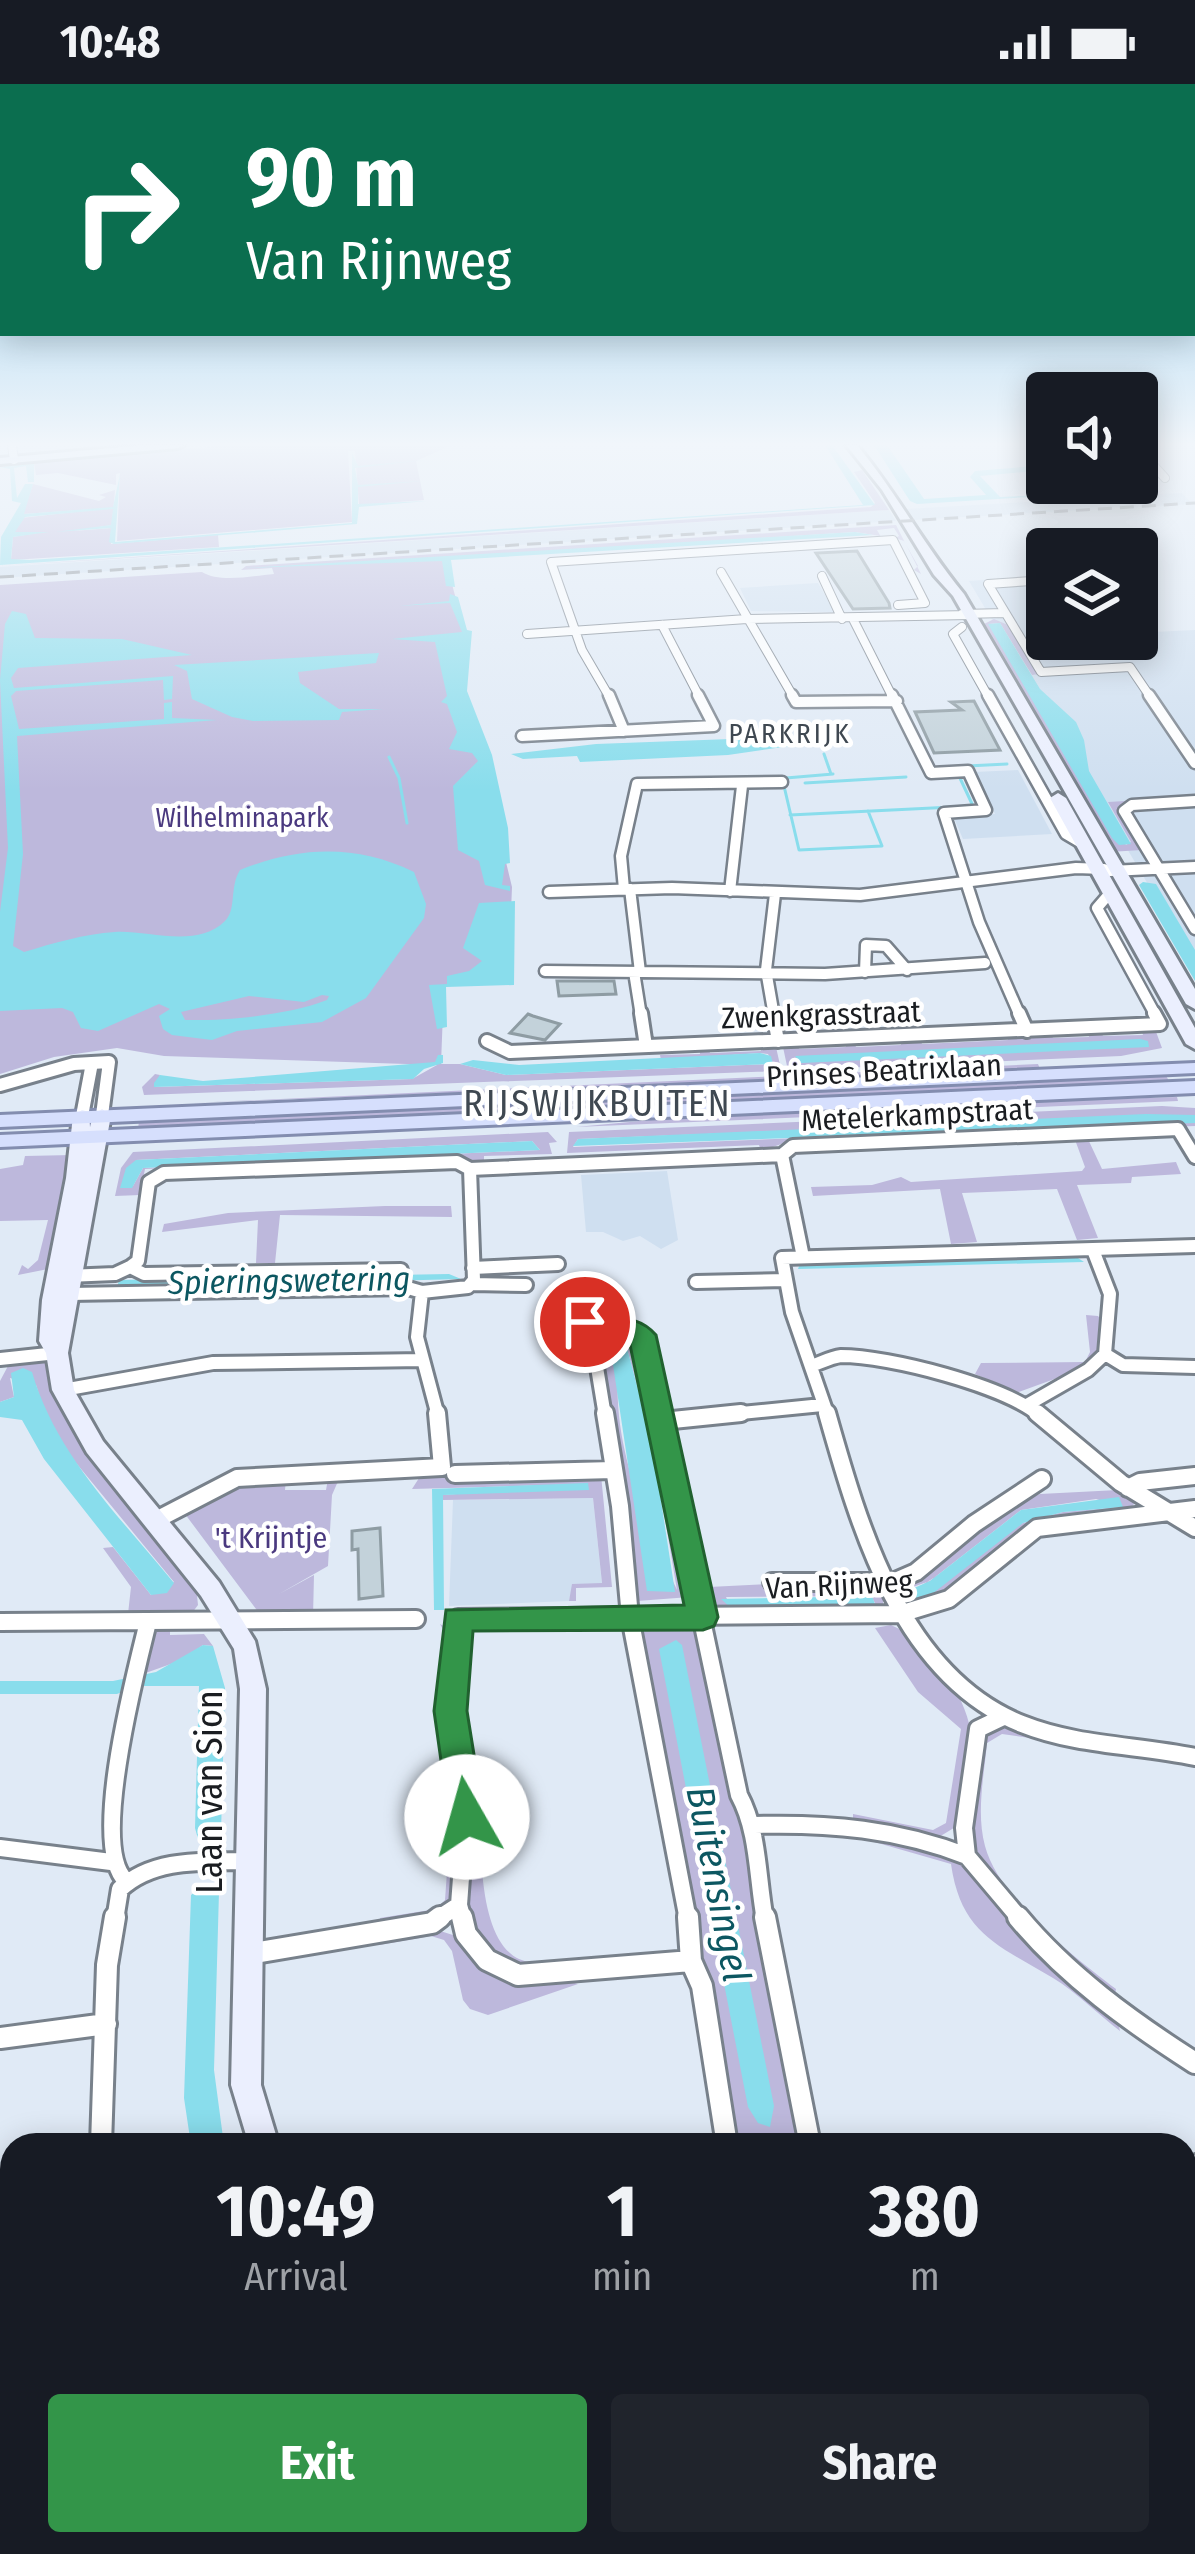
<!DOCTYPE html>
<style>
:root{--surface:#171b24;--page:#20242c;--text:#f1f3f6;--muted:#9ea1a6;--accent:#339549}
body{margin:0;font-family:"Fira Sans Condensed",sans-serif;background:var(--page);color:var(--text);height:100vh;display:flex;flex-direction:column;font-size:45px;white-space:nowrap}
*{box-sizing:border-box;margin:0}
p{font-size:39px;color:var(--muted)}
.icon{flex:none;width:66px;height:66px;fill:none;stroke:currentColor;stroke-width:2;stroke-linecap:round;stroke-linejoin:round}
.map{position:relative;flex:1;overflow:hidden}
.side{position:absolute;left:0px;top:2049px;width:1197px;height:423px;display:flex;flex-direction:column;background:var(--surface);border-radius:36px 36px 0 0;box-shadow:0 6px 30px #0003}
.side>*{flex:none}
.top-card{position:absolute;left:0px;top:0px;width:1197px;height:252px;box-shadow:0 6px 30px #0003;background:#0b6e4f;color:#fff;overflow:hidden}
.controls{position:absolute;left:1026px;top:288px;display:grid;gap:24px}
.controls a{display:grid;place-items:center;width:132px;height:132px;border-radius:12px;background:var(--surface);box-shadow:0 6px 30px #0003;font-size:60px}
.pin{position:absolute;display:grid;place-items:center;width:102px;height:102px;color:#fff;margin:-51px;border:6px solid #fff;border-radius:50%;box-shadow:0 3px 12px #0007}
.me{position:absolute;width:132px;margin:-66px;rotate:353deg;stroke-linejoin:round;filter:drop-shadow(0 0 9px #0008)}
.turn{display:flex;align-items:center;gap:42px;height:252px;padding:0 48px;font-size:54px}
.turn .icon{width:156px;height:156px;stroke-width:2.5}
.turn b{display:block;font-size:84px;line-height:102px}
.eta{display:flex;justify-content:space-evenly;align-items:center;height:204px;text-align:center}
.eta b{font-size:72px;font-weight:700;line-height:84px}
.cta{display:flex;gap:24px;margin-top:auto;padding:24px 48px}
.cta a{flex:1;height:138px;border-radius:12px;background:var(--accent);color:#fff;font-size:48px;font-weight:700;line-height:138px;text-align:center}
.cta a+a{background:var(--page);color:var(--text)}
.status{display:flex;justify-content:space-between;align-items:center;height:84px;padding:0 60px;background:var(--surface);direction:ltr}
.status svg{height:33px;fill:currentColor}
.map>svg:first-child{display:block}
.built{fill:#cfdff0}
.green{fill:#bdb8dc;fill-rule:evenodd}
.water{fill:#89ddec;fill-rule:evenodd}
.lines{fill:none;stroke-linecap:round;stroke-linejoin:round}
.stream{stroke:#89ddec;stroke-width:3}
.building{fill:#c3d2da;stroke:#8e9ca3;stroke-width:3}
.street-far4-casing{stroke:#78818b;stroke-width:10}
.street-far3-casing{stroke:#78818b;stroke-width:15}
.street-far2-casing{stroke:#78818b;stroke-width:18}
.street-far1-casing{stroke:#78818b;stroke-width:22}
.street-casing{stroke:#78818b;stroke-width:26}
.secondary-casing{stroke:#78818b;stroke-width:6}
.primary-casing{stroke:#838daf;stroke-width:6}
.street-far4{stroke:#fff;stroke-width:8}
.street-far3{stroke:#fff;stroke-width:10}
.street-far2{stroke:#fff;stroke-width:12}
.street-far1{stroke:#fff;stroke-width:16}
.street{stroke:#fff;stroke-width:20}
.secondary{fill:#ebeffe;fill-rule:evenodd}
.primary{fill:#d6dffd;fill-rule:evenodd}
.rail{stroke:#868d95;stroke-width:3;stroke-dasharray:14 8;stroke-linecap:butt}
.route{fill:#339549;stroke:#21612f;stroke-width:3}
.labels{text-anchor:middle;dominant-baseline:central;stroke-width:9;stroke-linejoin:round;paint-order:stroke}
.far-neighbourhood-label{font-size:27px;letter-spacing:3px;fill:#3f4851;stroke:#fff}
.far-park-label{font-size:27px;fill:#4a397f;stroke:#fff}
.street-label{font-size:30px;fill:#1a1d21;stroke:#fff}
.park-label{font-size:30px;fill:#4a397f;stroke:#fff}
.water-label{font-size:33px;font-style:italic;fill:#0c5761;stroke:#fff}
.quarter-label{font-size:36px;letter-spacing:3px;fill:#3f4851;stroke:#fff}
.near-street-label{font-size:36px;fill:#1a1d21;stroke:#fff}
.near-water-label{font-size:39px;font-style:italic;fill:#0c5761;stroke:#fff}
</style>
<div class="status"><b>10:48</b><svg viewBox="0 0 49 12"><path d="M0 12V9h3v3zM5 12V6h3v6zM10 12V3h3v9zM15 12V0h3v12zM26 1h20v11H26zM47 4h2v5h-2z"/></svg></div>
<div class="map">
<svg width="1195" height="2470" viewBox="0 0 1195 2470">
<rect width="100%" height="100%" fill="#e0eaf6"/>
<path class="built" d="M1182,409l10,11 -279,16 -7,-11z
M889,426l7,11 -896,57v-11z
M1047,492v63h90v-27l16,20 42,-2v322h-7l-219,-371z
M818,499l17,29 -84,-1 -11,-23z
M1018,686l34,64 -89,5 -10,-23 42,-2 -21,-42z
M667,1087l11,69 -17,9 -21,-13 -17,5 -20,-9h-17l-5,-57z
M593,1414l9,86h-29l-4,17 -120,5 4,-106z"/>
<path class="green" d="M229,361l4,1 219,-1 -36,16 8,39 -65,5 -4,-54h-7l4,71 -235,19 3,-68 -4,1v11l-58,-12 -22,2 -2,-12z
M862,386l27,40 -889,56 871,-59 4,-4 -21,-31z
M33,400l66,17 7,-4 -7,-2 16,-5 -3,35 -39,6 39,-3 -1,16 107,-9 1,12 -208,13 2,-23 24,-4 -23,-1 7,-14 89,-10 -87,6z
M896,441l25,49 -7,-4 4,-4 -14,-25 -9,-3 4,-2 -5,-8 -17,2 4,7h6l-32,-5 -440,28 31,1 19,73 -4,66 19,54 32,133 -3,74 -65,25 -3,78h19l46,11 267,-11 -5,-10 -8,-1 -99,7 -1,-5 40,-1 -1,-7h9l2,6 51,-2 -1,-6 16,2 4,18 -4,6 -632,24 -2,-8 13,-13 5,1 -5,12 257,-8 25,-14 -273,-9 -47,-8 -63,9 -54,17v-489l202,-13c17,11 50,4 72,2l-2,-6 -31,2 5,-4z
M994,535l14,6 31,49 -7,1 -32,-52 -11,1 78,135 59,86 5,-3 -23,-40 87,-5 -77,9 24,44 -33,2 -129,-226z
M1141,945h14l7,19 -41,8 -327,14 -7,-4 -4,-19 15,-4 1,6 47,-2 -1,-6h9l2,6 45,-2 -1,-6 20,-1 2,6 86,-4 -1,-6 43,-2 3,6 36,-1 -1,-6h12l3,5 40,-1z
M1038,980l2,5 -9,2 -839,32z
M1165,990l4,7 -1031,48 1,-8z
M1177,1013l1,4 -602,26 171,-16z
M1162,1022l33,2v7l-617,24 -5,8 608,-24h14v3l-408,16 -26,9 -2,-6 -192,8 2,-21z
M548,1048l9,10 -8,1 3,11 -68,2v7l-29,-7 -310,13 -5,26 -25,1 6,-28 12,-16zM532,1057l8,9 -397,18 -10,18 3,-26z
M1074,1053h13l15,32 74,-7 5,12 -49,3 -1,6 -54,2 21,53 -21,2 -20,-51 -95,4 15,49 -26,2 -11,-55 -127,7 -2,-9 61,-2 29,-8 10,5 171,-11 3,-4z
M72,1071l-19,113 -35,7 4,-10 6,4 10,-9 10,-40 -48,1v-52l23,-4 2,-9z
M385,1122h66l1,11 -172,-2 -5,48h-19l2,-43 -96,12 2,-8 64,-11z
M1086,1231l12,1 5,6 -7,33 -14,14 -66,24 -41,-19 6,-11 104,-1 5,-10z
M628,1247l9,6 53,260 -53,4 -3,-7 -35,-252 8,-10zM624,1253l28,105 25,148c-36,-77 -75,-167 -53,-253z
M37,1275l10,4c19,85 96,156 149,223l2,19 -6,8 -64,1 3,-27 -28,-39 10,-1 38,48 23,-13 -102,-124 -26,-42 -10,-31 -26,-7 4,19 -14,5v-21l8,-15z
M439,1389l10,7 152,-5 11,112 -36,1v13h-7l3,-17 30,-1 -9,-85 -150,2v-5l145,-11 -176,5 9,-14z
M286,1395l-1,11h41l2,-11h11l-7,16 -4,71 -49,28 35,-19 -1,42h-51l-80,-107 41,-23z
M1118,1406l10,3 6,11 -7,8 -73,8 -108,77 -35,12 -17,-20 108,-79 38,-16zM1096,1415l26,8 -59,5 -40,11 -117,72 1,-6 23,-8 91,-71z
M769,1500l105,2 9,5v16l-168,6 -6,-26zM871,1512l4,7 -4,2 -140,3 -5,-11z
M685,1539l12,10 49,195 30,183 28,129 -71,5 -95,-512 7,-8z
M440,1540l13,7 9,173 -8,102 -9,10 -66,7 1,-5 56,-9 9,-9 7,-99 -12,-79 5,-89z
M891,1541c39,16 73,67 80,107l-14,94 -18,11 -86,-16v-7l80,16 13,-7 15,-94 -43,-37 -43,-64z
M158,1543h12v8l34,-1 9,12 -10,-1 -21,15 -42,15 12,-43z
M464,1622c5,22 11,43 14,65 5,46 -7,165 41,188 18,8 38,3 56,1l-2,5 -50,6 -38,-21 -19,-33 -8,-210z
M1004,1638l101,27 -103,-15 -15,9c-3,33 -11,70 -2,103 14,53 89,111 131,143l-1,6 -5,1 -42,-32 -92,-110 -5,-23 11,-100z
M869,1749l59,13 34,16 155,157 3,12c-22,-17 -44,-39 -67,-53 -55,-33 -92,-44 -102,-114l-87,-25z
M434,1845l22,7 20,20 102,28 -90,31 -18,-6 -7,-9 -11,-49 -8,-11 -13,-4 -52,9 5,-8z"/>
<path class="water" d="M825,361h7l43,60 -875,60 1,-28 20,-34 -9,-2 -2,-32 -10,-2 34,-4v19h-6l-2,-16 -12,2 3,30 8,-14h8l-9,30 89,-7 7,-33 -5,68 237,-19v-70l6,13 67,-6 -70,8 3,17 64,-4 -64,6v17l69,-3 -68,6 -2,17 -243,20 -5,-2 2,-14 -56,4 56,-7 2,-16 -88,8 -10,15h34l-36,5 -2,22 19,1 833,-55z
M874,361h13l37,54 62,-4 -16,-18 5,-6 72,-6v5l-67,6 20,21 127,-6 -210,13 -7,-3z
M855,448l18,3 -422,25 4,27 -9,-1 -4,-25 -198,7z
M450,510l8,3 9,33 5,1 -5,60 25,64 16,73 2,35 -5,1 -3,21 8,1v5l-25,-6 -6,-24 -21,-11 -5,-64 25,-25 -6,-8 -23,-4 8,-17 -10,-28 -6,-2 6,-6 -12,-54 -43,-3 70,-7 -12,-29 -51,3 50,-5z
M12,527l14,3 9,24 87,1 70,16 -174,13 -7,10 3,10 159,-12 -1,23 -8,1 -1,-20 -147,11 -5,5 8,33 145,-10v-16l8,-1v16l45,2 -200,16 6,118 -10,92 11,6c30,-9 60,-18 91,-20 33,-2 82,17 110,-11 12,-12 4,-33 15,-51 59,-24 117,-26 174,2l12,32 -2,14 -58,80 -44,24 -85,9 -25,9 -40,-5 -9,-6 -4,-13 11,-7 -11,-5 -61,27 -17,-3 -8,-16 -11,-4 -62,3v-99l8,-64 -8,-168 5,-56zM322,911l7,1 -2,4c-38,15 -101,21 -142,20l-4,-8 68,-16 55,6z
M1000,539l40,66 36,33 8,18 5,31 42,73 -12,1 -7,-7 -124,-214z
M379,569l-3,10 -78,9 2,11 39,26h44l-41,3 -3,8 -86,1 -21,-4 -40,-18 -5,-28 -13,-6z
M810,652l1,7 -83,12 -148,7 -3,-6 -54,3 -12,-5 85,-10z
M1143,798l13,2 39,66v31l-56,-96z
M515,817l-1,84 -68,2 1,40 -10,2 -8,-44 18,-1v-8l22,-5 13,-10 -19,-13 16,-45z
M1140,955l8,2 1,6 -348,16 -6,-7z
M760,969l11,3 2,8 -267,11 -46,-11 13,-4 46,5z
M438,971h5v8l-19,6 -11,10 -259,8v-4l6,-8 43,6 232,-19z
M1146,1030l49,1v8l-622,23 5,-7z
M532,1057l8,9 -397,18 -11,20h-12l6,-20 10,-8z
M1072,1170l12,8 -286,7 3,-8z
M449,1190l12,5 -344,9 2,-8z
M624,1253l28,105 23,150 -28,-1 -38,-253z
M23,1284l9,4c24,83 88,145 142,211l-7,10 -16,2 -107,-136 -22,-39 -22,-3v-15l14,-5 -3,-24z
M588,1399l1,7 -146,5 1,115h-10l-2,-121z
M1119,1413l4,10 -60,5 -40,11 -96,75 -17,1 -5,-7 25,-11 91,-71z
M872,1512l3,8 -4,1 -140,3 -10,-9z
M676,1556l6,5 92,461 -4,21 -12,-4 -10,-16 -89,-458z
M203,1561l10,1 12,42 -4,145 -14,11 -9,-5 -3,-11 4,-142h-62l-20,8h-117v-13h113l43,-9z
M206,1799l13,9 -5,178 10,75h-33l-7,-47 7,-203z"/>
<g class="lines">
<path class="stream" d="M824,670l7,20
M389,673l10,21 8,45
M967,682l40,-2
M786,694l47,-4
M805,699l101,-6
M784,702l15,64 83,-4 -14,-35
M790,731l183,-9 -14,-30"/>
</g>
<path class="building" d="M857,467l32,52 1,5 -37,1 -37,-56z
M974,617l26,49 -66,3 -19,-41 47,-2 -11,-8z
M557,897h57l2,13 -57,2z
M528,930l5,2 27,8 -15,16 -35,-7z
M380,1444l3,68 -24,3 -1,-50 -6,1v-19z"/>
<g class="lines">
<defs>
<path id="street-far4" d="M12,361l2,15
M1137,363l28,31
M721,488l73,126
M822,492l20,43
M1047,496l-59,4 53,88 89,-5 21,31
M962,530l43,-1
M853,535l40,79
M662,541l38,73
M962,543l-9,7 36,64
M527,550l220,-15 223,-4
M610,614l-28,-48 -31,-88 342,-22 32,63 -27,2"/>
<path id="street-far3" d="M609,611l15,36
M792,611l4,7 101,-1
M892,611l39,78 37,-2 18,39 -42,3 35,109 41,94
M988,611l78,139 17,10
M1149,611l46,68
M522,652l192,-10 -16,-31
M1195,717l-63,4 -8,6 71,118
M1110,787l85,-4
M624,805l-3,-33 16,-72 145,-2
M630,805l10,83
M730,807l12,-105
M549,808l123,-4 188,7 216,-27 28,1
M1110,809l-13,15 59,108
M545,887l280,3 160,-11
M634,888l7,44
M865,888l1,-27 20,1 21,24
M774,932l-8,-46 9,-76"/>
<path id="street-far2" d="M641,929l5,33
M773,929l5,28
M1019,929l8,18
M487,957l23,11 650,-28 -6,-11
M0,1001l74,-21 35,-2 -7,53
M82,1032l10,-53
M782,1071l21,102
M1093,1166l17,44 -5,60
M130,1183l8,-6 11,-79 15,-9 293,-11 13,7 312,-14 11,-9 385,-17 17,28
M473,1184l85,-4
M67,1192l48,-2 15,-7 14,7 257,-4
M696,1198l90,-2
M472,1200l54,1
M579,1200l6,38 8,10
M422,1208l-5,45 21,79
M70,1210l338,-6 14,4 46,-5 6,-7 -4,-111
M1105,1270l18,11 72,2
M0,1275l57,-6
M814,1281c8,-3 18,-8 27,-9 48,0 164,30 199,60
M63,1306l150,-27 210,-3
M1027,1321l61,-35 17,-16
M605,1332l-13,-79 24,-11 26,9 17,81
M711,1332l111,-11
M828,1332l-36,-104 -10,-54 413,-12"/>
<path id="street-far1" d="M605,1329l15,93 10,111 58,303
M658,1329l81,382c20,37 18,83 26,125
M827,1329c32,113 74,263 195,311 55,22 116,21 173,33
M1037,1329l84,70 74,45
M663,1337l78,-8
M455,1390l158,-4
M1128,1404l12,-6 55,-6
M156,1436l81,-42 205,-11 -5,-54
M772,1498h121l23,-10 58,-48 68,-45
M0,1538l416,-3
M1003,1633l-25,12 -14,99 3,28 54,64
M755,1741c74,-2 143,4 212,31
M0,1764l111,14
M126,1797c-37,-34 10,-210 22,-259
M115,1836l5,-31c34,-32 85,-27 129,-28
M436,1836l23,-15
M463,1836l-4,-15 8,-109 -17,-85 8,-93 442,-4 49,-15 88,-71 158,-19"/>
<path id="street" d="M462,1833l4,17 21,26 31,15 173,-14
M688,1833l3,44 11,25 25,159
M765,1833l45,228
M1018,1833c49,59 113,105 177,146
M248,1870l184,-31 8,-6
M0,1954l106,-14
M101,2061l6,-180 8,-48
M1185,2182l10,-2
M1185,2405h10
M372,2460l96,10
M7,2470l184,-10"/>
<path id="secondary" d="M145,361h39l-6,3 -178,16v-6z
M846,361h11c39,47 68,102 107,149l231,395v20l-9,-5 -233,-408 -19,-21 -52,-85z
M1058,709l8,5 129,230v21l-9,-5 -136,-246z
M102,1025l9,6 -43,238 6,37 29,51 116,141 36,59 11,48 -5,396 18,60h-30l-18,-60 9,-396 -6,-40 -33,-53 -114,-143 -35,-63 -6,-37 -7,-12 3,-41 24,-122 7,-62 9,-6 7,2 1,15 3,-12z
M1195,2071v30l-10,4v-30z"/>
<path id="primary" d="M1195,979v10l-1195,54v-12z
M1195,997v12l-1195,54v-12z"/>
</defs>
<use href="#street-far4" class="street-far4-casing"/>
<use href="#street-far3" class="street-far3-casing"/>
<use href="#street-far2" class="street-far2-casing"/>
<use href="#street-far1" class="street-far1-casing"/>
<use href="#street" class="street-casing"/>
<use href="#secondary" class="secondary-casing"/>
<use href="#primary" class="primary-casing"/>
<use href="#street-far4" class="street-far4"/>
<use href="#street-far3" class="street-far3"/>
<use href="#street-far2" class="street-far2"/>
<use href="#street-far1" class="street-far1"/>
<use href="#street" class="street"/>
<use href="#secondary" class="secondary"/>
<use href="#primary" class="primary"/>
<path class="rail" d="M0,493l1195,-74"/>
</g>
<linearGradient id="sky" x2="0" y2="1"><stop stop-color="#82c4ea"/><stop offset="0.51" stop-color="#f1f6fb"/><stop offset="1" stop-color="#f1f6fb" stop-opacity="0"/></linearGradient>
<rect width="1195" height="706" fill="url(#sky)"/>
<path class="route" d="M585,1229c27,9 50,-2 71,22l62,282 -4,9 -11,4 -230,1 -6,80 17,106 -5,11 -12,4 -12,-4 -6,-11 -15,-106 12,-101 238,-5 -55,-265 -45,-2 -13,-16z"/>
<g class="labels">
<g class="far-neighbourhood-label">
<text x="790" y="650">PARKRIJK</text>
</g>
<g class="far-park-label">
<text x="242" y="734">Wilhelminapark</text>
</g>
<g class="street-label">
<text transform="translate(821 931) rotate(-2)">Zwenkgrasstraat</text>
<text transform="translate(884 987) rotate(-3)">Prinses Beatrixlaan</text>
<text transform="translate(917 1031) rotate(-3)">Metelerkampstraat</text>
<text transform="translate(839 1501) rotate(-3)">Van Rijnweg</text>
</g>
<g class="park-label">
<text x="271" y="1454">'t Krijntje</text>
</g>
<g class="water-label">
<text transform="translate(289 1197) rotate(-1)">Spieringswetering</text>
</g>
<g class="quarter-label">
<text x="598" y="1020">RIJSWIJKBUITEN</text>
</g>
<g class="near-street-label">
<text transform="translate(210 1708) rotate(-90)">Laan van Sion</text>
</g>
<g class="near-water-label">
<text transform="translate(718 1800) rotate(79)">Buitensingel</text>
</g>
</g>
</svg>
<div class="controls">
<a><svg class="icon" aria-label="sound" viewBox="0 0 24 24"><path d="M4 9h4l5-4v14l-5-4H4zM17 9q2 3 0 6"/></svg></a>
<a><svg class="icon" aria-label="layers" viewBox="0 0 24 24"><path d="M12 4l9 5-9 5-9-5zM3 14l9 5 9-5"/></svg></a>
</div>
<div class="pin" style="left:585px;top:1238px;background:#d93025"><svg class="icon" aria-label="arrive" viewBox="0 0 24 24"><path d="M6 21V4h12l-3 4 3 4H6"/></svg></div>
<svg class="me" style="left:467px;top:1733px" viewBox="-20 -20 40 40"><circle r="19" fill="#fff"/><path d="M0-13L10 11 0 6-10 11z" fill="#339549"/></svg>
<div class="top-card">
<div class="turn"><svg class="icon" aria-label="right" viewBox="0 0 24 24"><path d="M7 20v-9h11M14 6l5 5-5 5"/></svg><div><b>90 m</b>Van Rijnweg</div></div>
</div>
<section class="side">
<div class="eta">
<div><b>10:49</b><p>Arrival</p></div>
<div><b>1</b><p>min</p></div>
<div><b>380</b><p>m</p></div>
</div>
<div class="cta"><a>Exit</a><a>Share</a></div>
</section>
</div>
